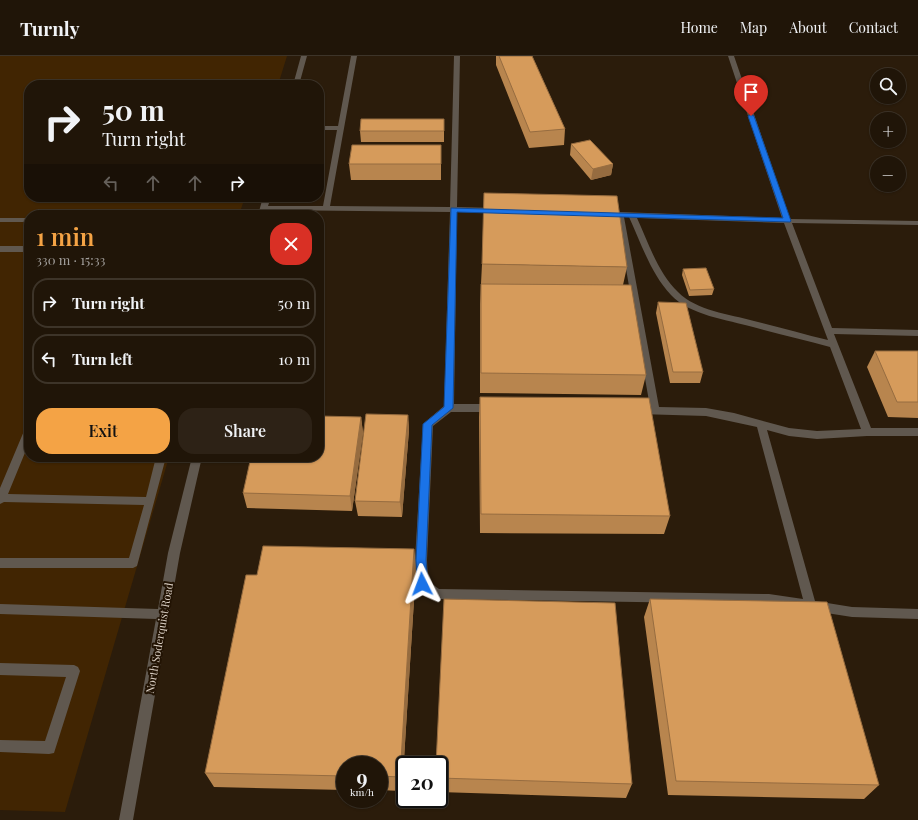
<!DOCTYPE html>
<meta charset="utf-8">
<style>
:root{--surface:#201508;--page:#2d2216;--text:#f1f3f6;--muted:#a29f9c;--line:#3d3429;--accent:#f4a345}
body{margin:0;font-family:"Playfair Display",serif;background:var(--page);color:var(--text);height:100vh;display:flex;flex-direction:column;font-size:15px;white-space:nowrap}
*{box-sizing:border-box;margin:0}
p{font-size:13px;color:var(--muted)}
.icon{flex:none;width:22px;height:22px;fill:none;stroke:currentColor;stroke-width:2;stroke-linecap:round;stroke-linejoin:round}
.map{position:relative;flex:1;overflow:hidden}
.details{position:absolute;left:24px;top:154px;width:300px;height:252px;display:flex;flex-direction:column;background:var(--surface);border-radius:16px;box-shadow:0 1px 3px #0004,0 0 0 1px var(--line)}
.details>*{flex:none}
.guide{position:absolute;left:24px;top:24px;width:300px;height:122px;border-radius:16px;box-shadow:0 1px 3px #0004,0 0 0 1px var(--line);background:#201508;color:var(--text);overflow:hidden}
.controls{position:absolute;left:870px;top:12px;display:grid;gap:8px}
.controls a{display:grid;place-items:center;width:36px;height:36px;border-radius:50%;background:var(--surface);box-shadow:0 1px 3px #0004,0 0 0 1px var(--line);font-size:20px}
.speed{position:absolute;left:336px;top:700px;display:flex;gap:8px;font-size:20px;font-weight:700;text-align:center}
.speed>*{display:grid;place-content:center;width:52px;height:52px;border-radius:50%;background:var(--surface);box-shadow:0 1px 3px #0004,0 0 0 1px var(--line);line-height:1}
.speed small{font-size:10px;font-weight:400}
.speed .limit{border:2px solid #111;border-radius:6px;background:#fff;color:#111}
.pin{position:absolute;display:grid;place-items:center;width:34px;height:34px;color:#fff;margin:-41px -17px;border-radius:50% 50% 50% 0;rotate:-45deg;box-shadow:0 0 4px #0007}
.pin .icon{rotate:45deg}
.me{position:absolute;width:44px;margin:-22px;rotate:357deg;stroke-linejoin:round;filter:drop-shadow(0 0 3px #0008)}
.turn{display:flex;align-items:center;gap:14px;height:84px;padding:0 12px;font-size:18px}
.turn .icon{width:52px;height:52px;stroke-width:2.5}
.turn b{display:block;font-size:28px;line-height:34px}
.lanes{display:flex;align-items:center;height:38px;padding:0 12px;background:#0003;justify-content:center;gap:20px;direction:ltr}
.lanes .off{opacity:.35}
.round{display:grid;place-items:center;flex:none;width:42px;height:42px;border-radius:16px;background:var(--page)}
.head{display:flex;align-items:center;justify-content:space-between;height:68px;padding:0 12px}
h1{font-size:24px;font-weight:600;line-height:30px;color:var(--accent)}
.cta{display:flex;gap:8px;margin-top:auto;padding:8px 12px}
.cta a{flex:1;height:46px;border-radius:16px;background:var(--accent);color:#111;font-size:16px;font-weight:600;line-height:46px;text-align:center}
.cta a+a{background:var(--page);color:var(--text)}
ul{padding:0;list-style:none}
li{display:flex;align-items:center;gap:12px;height:50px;margin:0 8px 6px;padding:0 4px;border:2px solid var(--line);border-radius:16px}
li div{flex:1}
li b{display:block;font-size:15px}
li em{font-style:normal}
header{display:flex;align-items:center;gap:24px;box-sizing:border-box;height:56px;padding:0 20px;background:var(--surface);border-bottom:1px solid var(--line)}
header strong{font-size:19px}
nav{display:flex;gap:22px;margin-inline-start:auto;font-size:14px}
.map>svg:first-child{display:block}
.green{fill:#412502}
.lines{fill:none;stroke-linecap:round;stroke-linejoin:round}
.path{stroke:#625545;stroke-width:2;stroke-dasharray:2 1.5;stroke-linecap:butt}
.minor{fill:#60584f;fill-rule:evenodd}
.wall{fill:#b8854e}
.shaded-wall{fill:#966c40}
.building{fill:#d69b5b;stroke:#966c40}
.route{fill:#1a73e8;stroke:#114b97}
.labels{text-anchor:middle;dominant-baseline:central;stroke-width:4;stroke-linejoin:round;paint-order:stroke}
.street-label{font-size:11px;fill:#dcd1c6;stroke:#221303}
</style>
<header>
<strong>Turnly</strong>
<nav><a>Home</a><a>Map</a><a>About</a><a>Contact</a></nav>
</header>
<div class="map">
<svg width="918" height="764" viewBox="0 0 918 764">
<rect width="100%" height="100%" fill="#2b1c0b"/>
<path class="green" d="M0,0h287l-9,29h-249v112h216l-6,18h-210v242h140l-104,355 -65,-2z"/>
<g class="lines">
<path class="path" d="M38,154l200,2"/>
<path class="minor" d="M301,0h6l-8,29h-6z
M351,0h6l-27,150 120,1 4,-151h6l-3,151 39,1 4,2 -4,2h-39l-3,192h39l3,1 2,3 -2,3 -3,1h-42l-18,14 -6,134 1,21 11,8 330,5 34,5 -46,-172 -51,-11 -67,-2 -3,-1 -2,-3 2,-3h14l-33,-190 -11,-1 -4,-2 4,-2h14l162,6 -54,-162h6l56,163 128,2v4l-126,-2 40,105 86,2v6l-84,-2 37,94h47v8h-51l-50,3 -28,-3 -22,-6 48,171 37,6 66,2v10l-66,-2 -83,-13 -332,-5 -19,-11 -2,-4 -1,-24 8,-136 21,-18 6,-194 -183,-2 -1,5h-8l5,-18h8l-3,9h55l14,-76h-18v-4h19zM624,161h5c12,26 22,57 42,78 18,20 57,25 82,32 26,7 52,13 77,20l31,82 -44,2 -28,-3 -55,-15 -28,-5 -47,-1zM637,162l147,5 44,117c-25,-6 -49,-13 -74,-19 -25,-7 -57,-10 -76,-29 -20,-19 -30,-50 -41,-74z
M0,162h29v4h-29z
M0,190h29v6h-29z
M29,371v16l-21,51 138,3 10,-40h10l-29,109 -4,2h-133v-10h129l15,-53 -140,-3 -4,2v-16l24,-57 1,-3z
M192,401h10l-22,96 -47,267h-14l37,-201 -156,-5v-10l158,5 10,-56z
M0,607l74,2 4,2 2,4 -26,82 -5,1 -49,-2v-12l45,1 21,-64 -66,-2z"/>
</g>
<path class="wall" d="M496,0h36l33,73 -1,16 -35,3 -33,-83z
M444,63v23h-83l-1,-11z
M571,88l42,20 -2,11 -20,5 -21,-25z
M441,89v35h-90l-2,-16z
M482,208l145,3 -4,18 23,90 -5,20 -161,-2v-89z
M683,213l31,20 -2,6 -23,1 -7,-21z
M658,246l45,70 -3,11h-30l-14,-70z
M875,295h43v67l-30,-1 -21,-50z
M480,341l190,119 -6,18 -184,-1 -1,-116z
M408,359l1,15 -7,87 -44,-1 -3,-15z
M361,361l2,16 -11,78 -105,-3 -4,-15z
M414,493l2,19 -14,223 -23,-1v-25h-34v25l-131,-3 -9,-14 52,-198z
M650,543l229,186 -15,14 -196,-4 -24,-178z
M439,709l193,19 -6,14 -187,-6z"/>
<path class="shaded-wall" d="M613,108l-2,11 -20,5 2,-11z
M408,359l1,15 -7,87 -2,-15z
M361,361l2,16 -11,78 -2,-15z
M414,493l2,19 -14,223 -2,-14z"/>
<path class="building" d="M499,0h33l33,73 -35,3z
M361,63h83v12h-84z
M590,84l23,24 -20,5 -22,-25z
M352,89h89v19h-92z
M484,137l133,3 10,71 -145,-3z
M706,212l8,21 -24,1 -7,-21z
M481,228l150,1 15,90 -165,-2z
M658,246l28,1 17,69h-30z
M875,295h43v51h-21z
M480,341l169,1 21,118 -189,-2z
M366,358l42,1 -8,87 -45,-1z
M319,360l42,1 -11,79 -107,-3 8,-36h68z
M263,490l151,3 -14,228 -21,-1v-11h-34v11l-140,-3 41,-198h11z
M444,543l171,4 17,181 -193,-6v-13h-3z
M650,543l177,3 52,183 -203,-4z"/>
<path class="route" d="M751,58l3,2 37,105 -1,1 -333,-10 -4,196 -21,17 -6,135 2,24 -2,3 -4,2 -3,-2 -2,-3 -1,-24 7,-136 21,-17 7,-199 332,10 -35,-102z"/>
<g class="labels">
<g class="street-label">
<text transform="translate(159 582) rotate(-80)">North Soderquist Road</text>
</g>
</g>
</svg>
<div class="controls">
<a><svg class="icon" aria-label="search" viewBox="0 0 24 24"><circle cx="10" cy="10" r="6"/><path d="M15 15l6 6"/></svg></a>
<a>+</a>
<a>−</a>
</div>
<div class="speed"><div>9<small>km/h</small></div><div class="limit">20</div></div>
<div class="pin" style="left:751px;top:60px;background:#d93025"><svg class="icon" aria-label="arrive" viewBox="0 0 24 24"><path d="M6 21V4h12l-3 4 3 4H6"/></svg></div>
<svg class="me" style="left:422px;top:528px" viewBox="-20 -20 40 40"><path d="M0-17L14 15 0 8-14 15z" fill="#1a73e8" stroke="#fff" stroke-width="4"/></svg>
<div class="guide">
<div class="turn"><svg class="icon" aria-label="right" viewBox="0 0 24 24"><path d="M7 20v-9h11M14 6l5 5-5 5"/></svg><div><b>50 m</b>Turn right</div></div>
<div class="lanes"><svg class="icon off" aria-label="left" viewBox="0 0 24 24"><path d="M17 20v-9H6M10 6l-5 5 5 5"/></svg><svg class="icon off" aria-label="ahead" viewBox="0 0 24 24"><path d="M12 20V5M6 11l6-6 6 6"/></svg><svg class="icon off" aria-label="ahead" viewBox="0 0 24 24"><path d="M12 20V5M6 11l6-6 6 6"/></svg><svg class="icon" aria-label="right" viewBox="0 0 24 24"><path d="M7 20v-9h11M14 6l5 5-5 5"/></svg></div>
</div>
<section class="details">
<div class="head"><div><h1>1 min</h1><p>330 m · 15:33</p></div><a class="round" style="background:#d93025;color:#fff"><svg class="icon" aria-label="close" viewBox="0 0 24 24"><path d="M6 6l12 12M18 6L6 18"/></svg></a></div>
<ul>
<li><svg class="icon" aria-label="right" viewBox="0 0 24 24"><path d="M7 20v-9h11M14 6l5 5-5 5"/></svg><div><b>Turn right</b></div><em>50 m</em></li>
<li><svg class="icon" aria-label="left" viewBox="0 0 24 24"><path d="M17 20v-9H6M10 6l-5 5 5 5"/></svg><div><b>Turn left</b></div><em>10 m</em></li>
</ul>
<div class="cta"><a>Exit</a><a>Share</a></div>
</section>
</div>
